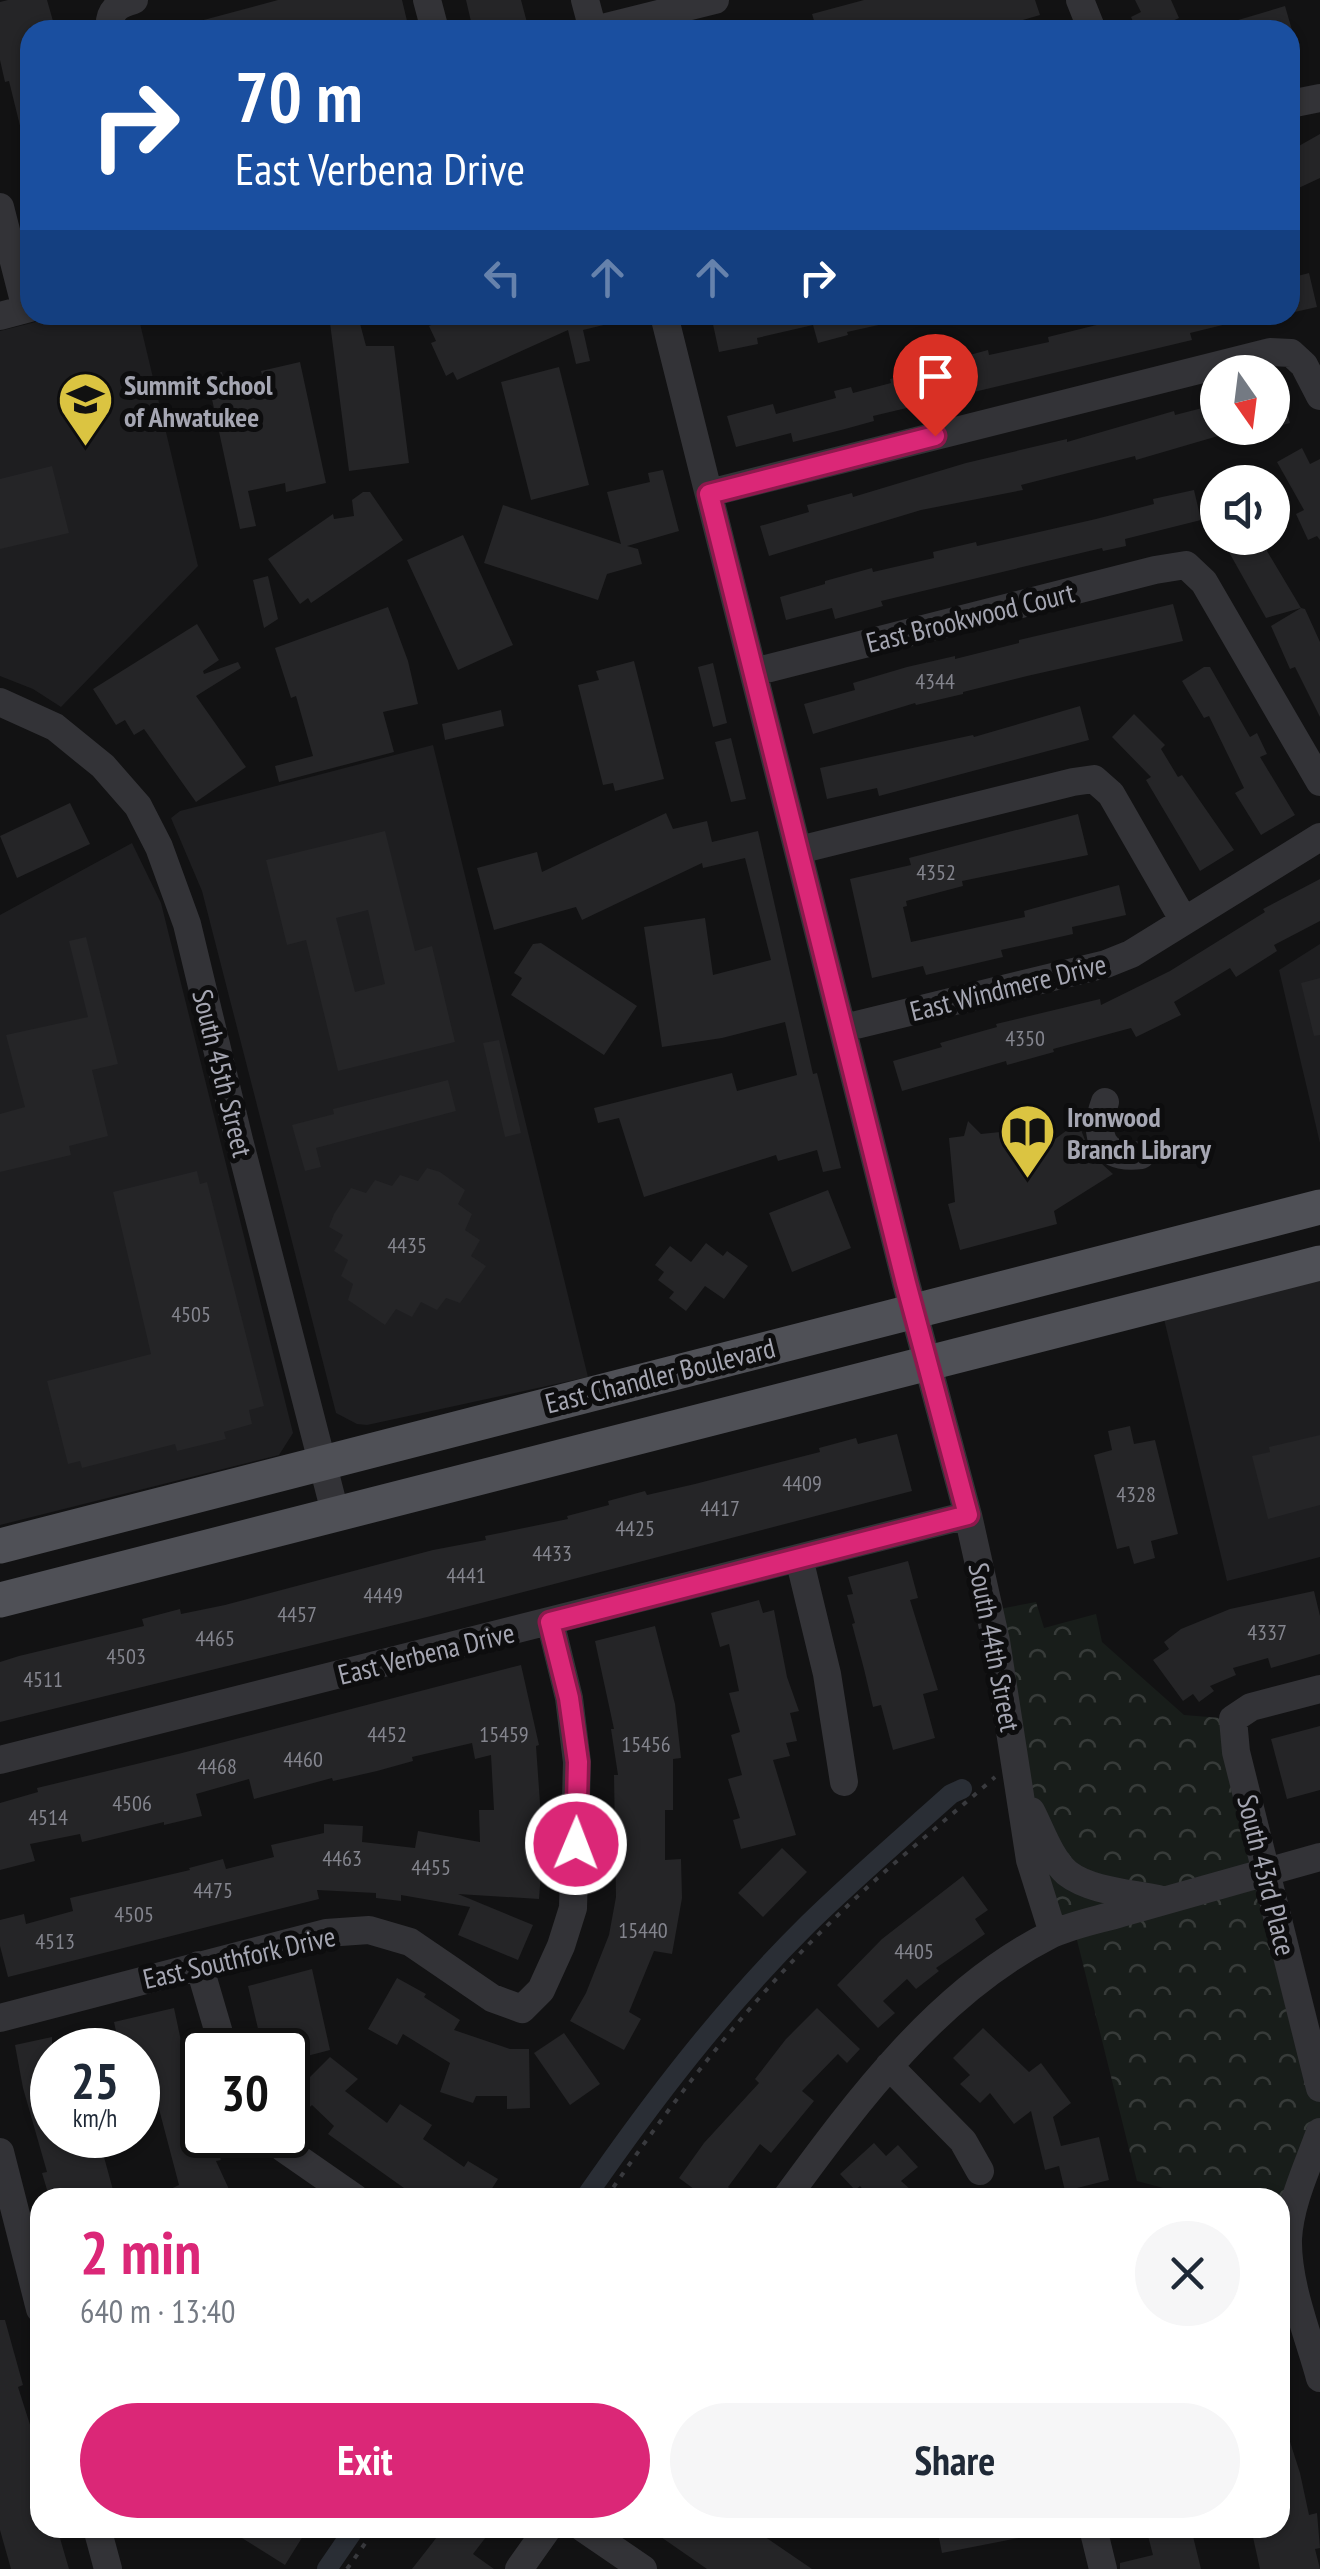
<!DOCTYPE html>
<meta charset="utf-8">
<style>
:root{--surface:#fff;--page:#f6f6f7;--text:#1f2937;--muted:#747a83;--accent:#db2777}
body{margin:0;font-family:"PT Sans Narrow",sans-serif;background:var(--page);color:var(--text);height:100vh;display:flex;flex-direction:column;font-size:38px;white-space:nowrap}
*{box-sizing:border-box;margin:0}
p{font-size:32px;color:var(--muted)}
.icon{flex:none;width:55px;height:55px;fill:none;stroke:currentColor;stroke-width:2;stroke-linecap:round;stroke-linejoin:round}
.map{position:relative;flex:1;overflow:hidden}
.sheet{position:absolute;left:30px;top:2188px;width:1260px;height:350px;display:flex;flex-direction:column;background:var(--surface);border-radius:30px;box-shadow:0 2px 8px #0004}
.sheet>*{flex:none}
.banner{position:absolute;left:20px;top:20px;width:1280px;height:305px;border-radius:30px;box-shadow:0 2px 8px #0004;background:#1a4fa0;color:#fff;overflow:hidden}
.needle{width:65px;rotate:166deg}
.tools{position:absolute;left:1200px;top:355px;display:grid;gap:20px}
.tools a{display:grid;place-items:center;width:90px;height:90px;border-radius:50%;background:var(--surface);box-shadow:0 2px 8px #0004;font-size:50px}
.speed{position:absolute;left:30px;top:2028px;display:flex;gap:20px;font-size:50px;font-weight:700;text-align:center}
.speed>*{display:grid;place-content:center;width:130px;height:130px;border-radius:50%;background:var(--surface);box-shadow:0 2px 8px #0004;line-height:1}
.speed small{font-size:25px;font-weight:400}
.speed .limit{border:5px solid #111;border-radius:15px;background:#fff;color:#111}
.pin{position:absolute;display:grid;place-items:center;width:85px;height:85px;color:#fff;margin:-102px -42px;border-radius:50% 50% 50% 0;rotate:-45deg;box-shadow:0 0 10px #0007}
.pin .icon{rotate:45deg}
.me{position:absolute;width:110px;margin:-55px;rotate:1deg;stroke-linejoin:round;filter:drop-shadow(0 0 8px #0008)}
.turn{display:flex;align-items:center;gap:35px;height:210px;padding:0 50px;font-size:45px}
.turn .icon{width:130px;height:130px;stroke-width:2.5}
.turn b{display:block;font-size:70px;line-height:85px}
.lanes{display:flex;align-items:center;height:95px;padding:0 50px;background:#0003;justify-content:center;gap:50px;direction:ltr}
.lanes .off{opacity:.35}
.round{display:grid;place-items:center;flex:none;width:105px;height:105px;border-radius:52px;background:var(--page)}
.head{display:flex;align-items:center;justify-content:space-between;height:170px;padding:0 50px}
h1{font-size:60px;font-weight:700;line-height:75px;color:var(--accent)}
.primary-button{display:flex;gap:20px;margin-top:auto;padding:20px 50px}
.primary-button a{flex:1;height:115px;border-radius:60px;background:var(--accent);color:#fff;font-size:40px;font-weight:700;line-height:115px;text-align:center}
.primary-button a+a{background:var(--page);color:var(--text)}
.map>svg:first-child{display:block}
.built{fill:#1e1e20}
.park{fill:url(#park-crowns)}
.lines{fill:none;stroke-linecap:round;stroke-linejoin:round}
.canal{stroke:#2a2e35;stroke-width:20}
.building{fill:#252527;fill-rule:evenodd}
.path{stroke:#393a3e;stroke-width:4;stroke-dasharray:5 8;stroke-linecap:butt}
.minor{stroke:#333337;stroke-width:28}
.major{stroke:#4f5056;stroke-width:35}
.route-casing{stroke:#8e194d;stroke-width:25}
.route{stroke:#db2777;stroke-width:18}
.labels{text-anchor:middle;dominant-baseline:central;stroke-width:10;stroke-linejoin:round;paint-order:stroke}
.number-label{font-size:22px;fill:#84858e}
.poi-label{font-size:28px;font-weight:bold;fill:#a5a6b2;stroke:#0d0d0e;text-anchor:start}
.street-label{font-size:28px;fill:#a5a6b2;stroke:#0d0d0e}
</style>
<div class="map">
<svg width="1320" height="2569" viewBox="0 0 1320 2569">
<defs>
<pattern id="park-crowns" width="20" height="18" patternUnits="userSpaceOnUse" patternTransform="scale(2.5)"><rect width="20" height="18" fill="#181d1a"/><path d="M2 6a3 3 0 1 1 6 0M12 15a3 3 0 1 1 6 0" fill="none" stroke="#373b39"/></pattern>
</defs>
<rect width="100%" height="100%" fill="#121213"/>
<path class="built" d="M63,315h75l60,251 -137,141 -28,-18 -33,-13v-345z
M433,745l155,632 -221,48 -10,-1 -21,-11 -134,-522 -31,-73 9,-7z
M132,843l29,60 132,530 -14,22 -279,70v-610z
M1320,944v199l-41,-173z
M1320,1279v278l-93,24 -63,-262z"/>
<path class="park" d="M1036,1602l8,26 52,-14 6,28 82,73 49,4 87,369v44l-40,79v-13l-82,-1 -61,-16 -63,-253 -21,5 -64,-322z"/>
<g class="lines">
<path class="canal" d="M585,2198c67,-97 139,-191 223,-274 46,-45 95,-87 143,-130l11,-5
M327,2569l28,-41"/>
</g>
<path class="building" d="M8,0h39l6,21 -23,6v115h-6l-15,-61 -4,1 -5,-22v-58z
M278,0h124l6,25 -19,5h-203l-1,-5z
M466,0h55l8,30h-56z
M864,0h171l5,15 -52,15h-171l-5,-16z
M1135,0h36l8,18 -26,12h-16l-6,-13 10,-5z
M1285,6l7,24h-73l-1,-4z
M1320,134v44l-30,14v-41z
M1309,273l8,34 -27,6v-35z
M453,315h166l1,6 -37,9 7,31 -14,3 -8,-34 -111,50 -4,-8 -7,4 -15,-33 5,-2 -7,-15z
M711,315h180l1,7 -45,10 1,3 -30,8 -5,-18 -56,13 1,6 -39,8z
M1137,315h102v6l-49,12 2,7 -319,76 1,5 -29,8 -52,13 -2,-9 -55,14 -9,-31 46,-12 3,10 60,-16 -2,-7 17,-4 2,6 38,-10 -1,-4 51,-13 -1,-3 48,-13 1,5 60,-13 -1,-5z
M358,316l8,30h28l15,117 -60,8 -19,-148z
M300,362l26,121 -40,9 -1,-9 -37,8 8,35 -16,3 -33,-153 15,-4 4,19 38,-9 -3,-11z
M559,367l30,118 -58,15 -30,-118z
M1272,377h5l13,46 -18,5z
M1218,404v32l-82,24 -1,-4 -114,29 2,5 -102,20 -152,46 -9,-30 49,-14 -2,-7 45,-12 1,4 113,-34 101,-24v3l107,-31 1,4z
M1302,448l8,16 10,-5v81l-3,-4 -9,4 -12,-26 8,-4 -27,-48z
M52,466l17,67 -69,16v-70z
M663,470l16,61 -52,15 11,3 4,15 -35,10 -9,26 -114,-37 19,-58 118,39 -14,-52 43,-10 -2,-9z
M1194,490l7,30 -76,19 1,7 -23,5 -1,-3 -221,53 2,5 -48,13 -3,-11 -46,12 -6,-23 45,-13v-3l47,-13 1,4 61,-14 -1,-6 43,-10 1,4 119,-27 58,-15 -1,-5z
M363,492h7l33,48 -92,63 -3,-5 -8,6 -32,-45 65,-45 1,5 20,-3 -2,-16z
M463,535l50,110 -55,25 -51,-110z
M1221,538h43l3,13 34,57 -35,10z
M268,576l10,43 -14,9 -11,-48z
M1173,604l10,37 -156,35 -64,16v2l-47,11 -1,-2 -102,31 -9,-30 51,-14 -2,-7 54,-16 48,-11v3l64,-16v-3z
M388,607l20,54 10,43 -35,8 11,40 -115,30 -4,-16 38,-10 -17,-60 -5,2 -16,-50z
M1301,608l4,1 15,33v75l-25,-50 -5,2 -19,-43z
M197,624l22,36 -16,11 1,3 34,-12 3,6 -45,28 50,71 -50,35 -52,-73 -10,6 -9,-15 -9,5 -23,-36z
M634,661l30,118 -49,12 -2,-8 -10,2 -25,-100 21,-5 -3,-9z
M713,663l14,60 -14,4 -15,-60z
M1204,667h6l40,70 7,-4 10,21 -7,3 35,58 -34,20 -26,-42 9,-5 -35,-72 -5,2 -22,-37z
M1080,706l9,34 -210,56 -2,-8 -50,11 -7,-31 153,-33 1,2z
M501,710l3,16 -59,14 -3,-16z
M1134,714l31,31 -4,4 17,28 4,-2 52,75 -34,21 -54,-91 5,-3 -39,-40z
M731,738l15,61 -15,3 -16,-60z
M70,803l20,41 -73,34 -17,-42z
M666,813l7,16 34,-8 5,21 46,-11 55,243 4,-1 24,95 -18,4 -6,-22 -39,11 -2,-6 -132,42 -25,-79 -21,5 -4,-15 138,-35 5,18 60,-16 -12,-53 -63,16 -60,9 -18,-120 61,-9 8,57 58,-15 -26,-102 -42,10 -1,-5 -120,57 -6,-13 -82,23 -17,-62 60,-16 5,20z
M1078,814l10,41 -126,26 1,5 -57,15 1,5 -4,1 8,35 114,-25 -1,-6 95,-26 7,30 -54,12 1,7 -72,16 2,7 -77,18 -3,-9 -51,12 -22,-99 61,-14 -2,-7z
M385,831l30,120 17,-5 23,96 -117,29 -32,-131 -19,5 -21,-85zM368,910l17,74 -30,8 -19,-74z
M1320,879v42l-46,24 3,6 -41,26 -6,-9 -56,34 7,13 -45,22 -5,-9 -78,21 1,3 -47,13 -1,-4 -104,30 -9,-30 49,-14 -2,-4 57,-16 -1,-3 104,-25 1,6 69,-34 95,-59 -2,-3z
M86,937l32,127 -26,6 16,66 -39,10 2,9 -71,17v-58l25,-7 -19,-72 82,-18 -19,-76z
M541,943l96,63 -33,49 -93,-60 11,-17 -8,-5 19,-29z
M1320,978v57l-6,1 -13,-53z
M499,1040l22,93 -16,4 -22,-94z
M448,1080l8,31 -140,37 5,19 -16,4 -13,-46 42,-11 -1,-5z
M1039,1119l4,29 35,-26 12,31 23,21 -59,37 3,13 -97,26 -12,-46 7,-2 -6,-64 15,-2 4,-15 13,13 29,-3 -1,-8z
M427,1168l13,4 25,18 -7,14 14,10 -7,16 15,10 -9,16 15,10 -26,37 -14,-5 -9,12 -16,-8 -9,15 -16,-8 -11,16 -37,-25 5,-16 -12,-8 7,-16 -14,-9 9,-16 -14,-8 5,-13 17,-26 15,5 9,-13 17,6 8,-11 18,6z
M197,1171l3,13 7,-2 57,224 -15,4 3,14 -28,8 2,7 -49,12 -2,-7 -93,24 -2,-7 -12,3 -21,-83 104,-27 -38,-162z
M828,1190l23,58 -59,24 -23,-59z
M706,1243l17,13 4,-5 21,15 -24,33 -19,-13 -19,25 -17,-13 5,-6 -16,-12 6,-8 -9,-7 15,-19 21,16z
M1130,1426l4,18 21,-4 23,94 -27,7 4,17 -21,6 -5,-18 -12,3 -23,-94 18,-5 -4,-19z
M897,1434l15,57 -485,126 -427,105v-60l19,-6 125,-30 -2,-7 38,-10 1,5 44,-9 208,-55 53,-10 -1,-4 83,-17 -1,-3 42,-11 -1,-4 37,-10 2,4 48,-11 125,-32 -1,-4 37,-10 2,6z
M1320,1435v70l-52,14 -16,-63 18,-4 -1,-5z
M908,1561l10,37 -8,2 28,90 -15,4 12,44 -42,12 -12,-45 -8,2 -9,-38 -12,-45 3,-1 -8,-28 6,-1 -5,-17z
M1314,1591l6,25v38l-49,14 -3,-10 -35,10 3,7 -26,11 4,5 -15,11 -6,-8 -10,7 -30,-41 16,-11 -5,-7 17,-13 49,-20z
M759,1600l4,13 11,-3 13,67 12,34 -9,2 7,28 -11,2 4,13 -17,4 23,75 -55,14 -8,-29 7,-2 -12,-39 14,-4 -11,-40 9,-3 -11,-39 10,-2 -10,-47 -9,3 -9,-34z
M655,1626l20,78 6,54 -8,1v51h-8v50l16,-1 1,39 -10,56 -18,-3 -25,61 12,7 -17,31 -54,-29 16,-28 23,-58 7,-38 -2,-122h4l-7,-46h3l-19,-88z
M521,1665l18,80 -3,1 7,100 -4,53 -81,-5 75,31 -15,35 -60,-25 12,-28 -69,-12v6l-25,-3v-5l-59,-3 2,9 -311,78 -8,-31v-26l24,-6 2,10 47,-13 -3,-13 120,-28 -1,-2 34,-9 3,10 48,-12 -3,-12 53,-12v-9l39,2 -1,16 53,6 3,-17 62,11 -1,-32h15l-3,-55 -16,4 -3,-16 -60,14 1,4 -36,10 -44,10 -1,-3 -78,21 -5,-20 -53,15 6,22 -38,9v-3l-82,20 -2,-8 -50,10 5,17 -35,9v-67l38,-11 -1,-4 145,-35z
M1320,1726v64l-33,9 -16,-60z
M782,1848l25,24 -44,45 -25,-24z
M963,1876l25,34 -13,9 10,15 -49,34 3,3 -23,18 -9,-10 -24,22 12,12 -17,15 -41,-43 45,-46z
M312,1969l18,81 -42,11v-11h-25l-15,-64z
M397,1978l29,16 -2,3 36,23 -6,10 56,19h19l1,59 -23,1v-13h-31l-3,7 -33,-11 10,-29 -47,-29 -6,11 -29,-16z
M174,2008l17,80 5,-2 6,25v24h12l7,25 -5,1 17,37h-81l27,-13 -25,-95 -5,1 -8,-40 -21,-1 -6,-28z
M817,2008l43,41 -13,14 -9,-9 -36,37 12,10 -43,52 -11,-9 -32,43 15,11h-37l-27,-20 25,-35 55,-60 -4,-4 31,-40z
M983,2028l46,44 12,-9 30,40 -18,14 8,29 38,-9 10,43 -44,11 -6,-25 -14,4 -14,-59 -17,13 -24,-31 -10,10 -20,-19 10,-9 -17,-17z
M564,2033l36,51 -30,21 -36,-52z
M52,2037v98h46l15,55 -28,8h-27l-2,-7 -8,2 -6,-20 5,-1 -24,-84 -8,-43z
M330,2057l28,22 -13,12 42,32 13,-19 32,21 -9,14 41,28 4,-6 30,18 -12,19h-68l-90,-64 6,-8 -22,-21 -8,7 -15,-14z
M874,2143l12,13 12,-11 20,22 -17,14 19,17h-50l-10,-12 -5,4 -15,-16z
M0,2320h5l18,65 -5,2 22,69v72h17l12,41h-58l-11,-39z
M1280,2426h5l15,47 9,42 8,-2 3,35 -5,1 5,20h-60l-9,-41h29z
M226,2528h82l-23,37z
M444,2528h29l13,9 -13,17 21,15h-82z
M648,2528h104l60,41h-105z
M937,2528h101l1,6 -97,19z
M1165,2528h26l10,41h-81v-6l33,-8 -6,-23z"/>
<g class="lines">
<path class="path" d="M606,2198c69,-101 145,-199 233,-284 49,-48 104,-91 156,-137
M347,2569l29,-41"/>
<path class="minor" d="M427,0l8,30
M585,0l8,30
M1080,0l12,30
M110,30c-2,-18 7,-26 24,-30
M594,30l121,-30
M1290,104l30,-6
M0,207l26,102
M664,315l242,968 62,232 28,126 34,219 23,73
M0,316l30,-8
M709,493l561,-141 21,1 13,12 16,31
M754,672l401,-102 31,-5 18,17 116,200
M0,702l55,25 48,39 35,40 21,41 28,77 52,216 97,376
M799,850l274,-68 21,-3 17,15 73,127
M844,1028l262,-64 25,-10 189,-117
M1105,1102c-12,32 -4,58 36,53
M799,1558l28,116 17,108
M1320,1689l-69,18 -18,12 3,33 84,336
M0,1760l968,-245
M1031,1811c10,19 19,47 36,62 23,18 63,20 91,26
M199,1965l25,85
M0,2018l326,-85 43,-3 41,12 82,56 30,11 19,-19 20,-44 12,-38 4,-146 -8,-64 -19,-77
M889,2066l74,75 17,30
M1320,2132c-12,34 -30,70 -32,107 -1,45 20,95 32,139
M272,2135l11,13 72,50
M0,2152l40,157
M786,2198c72,-98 152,-206 262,-262 22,-11 50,-16 73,-23 66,-19 133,-37 199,-56
M97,2528l11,41
M583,2528l60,41
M1093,2528l10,41
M519,2569l29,-41"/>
<path class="major" d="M0,1546l1320,-339
M0,1600l1320,-337"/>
</g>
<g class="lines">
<defs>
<path id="route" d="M576,1844l2,-82 -9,-64 -19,-76 418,-107 -62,-232 -197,-789 226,-58"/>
</defs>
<use href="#route" class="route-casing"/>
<use href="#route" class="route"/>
</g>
<defs>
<symbol id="school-pin" viewBox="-11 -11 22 30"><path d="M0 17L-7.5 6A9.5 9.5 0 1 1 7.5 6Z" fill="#dbc441" stroke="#0d0d0e"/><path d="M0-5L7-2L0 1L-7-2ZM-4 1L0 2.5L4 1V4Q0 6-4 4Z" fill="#111"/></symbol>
<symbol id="library-pin" viewBox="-11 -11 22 30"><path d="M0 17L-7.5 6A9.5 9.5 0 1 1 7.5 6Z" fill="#dbc441" stroke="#0d0d0e"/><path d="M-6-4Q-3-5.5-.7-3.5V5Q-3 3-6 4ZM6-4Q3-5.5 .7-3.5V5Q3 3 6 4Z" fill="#111"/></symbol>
</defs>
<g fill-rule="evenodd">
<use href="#school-pin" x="54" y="368" width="63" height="86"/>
<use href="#library-pin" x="996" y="1100" width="63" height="86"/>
</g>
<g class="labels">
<g class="number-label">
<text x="935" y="681">4344</text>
<text x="936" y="872">4352</text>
<text x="1025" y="1038">4350</text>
<text x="407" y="1245">4435</text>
<text x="191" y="1314">4505</text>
<text x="802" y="1483">4409</text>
<text x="1136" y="1494">4328</text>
<text x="720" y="1508">4417</text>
<text x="635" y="1528">4425</text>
<text x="552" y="1553">4433</text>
<text x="466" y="1575">4441</text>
<text x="383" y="1595">4449</text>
<text x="297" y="1614">4457</text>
<text x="1267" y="1632">4337</text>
<text x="215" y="1638">4465</text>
<text x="126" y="1656">4503</text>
<text x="43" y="1679">4511</text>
<text x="387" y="1734">4452</text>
<text x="504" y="1734">15459</text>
<text x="646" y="1744">15456</text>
<text x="303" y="1759">4460</text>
<text x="217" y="1766">4468</text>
<text x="132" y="1803">4506</text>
<text x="48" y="1817">4514</text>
<text x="342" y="1858">4463</text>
<text x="431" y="1867">4455</text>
<text x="213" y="1890">4475</text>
<text x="134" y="1914">4505</text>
<text x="643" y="1930">15440</text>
<text x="55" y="1941">4513</text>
<text x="914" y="1951">4405</text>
</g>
<g class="poi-label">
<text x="124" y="384">Summit School<tspan x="124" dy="32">of Ahwatukee</tspan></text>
<text x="1067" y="1116">Ironwood<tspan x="1067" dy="32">Branch Library</tspan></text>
</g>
<g class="street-label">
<text transform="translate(970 617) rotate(-14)">East Brookwood Court</text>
<text transform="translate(1008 987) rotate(-14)">East Windmere Drive</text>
<text transform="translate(223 1073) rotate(76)">South 45th Street</text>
<text transform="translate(660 1375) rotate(-14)">East Chandler Boulevard</text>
<text transform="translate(995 1647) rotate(79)">South 44th Street</text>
<text transform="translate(426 1653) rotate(-14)">East Verbena Drive</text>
<text transform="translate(1267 1875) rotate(76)">South 43rd Place</text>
<text transform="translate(239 1957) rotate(-13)">East Southfork Drive</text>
</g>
</g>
</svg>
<div class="tools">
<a><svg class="needle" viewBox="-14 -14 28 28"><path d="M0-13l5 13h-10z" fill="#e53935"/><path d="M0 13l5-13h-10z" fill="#747a83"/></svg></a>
<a><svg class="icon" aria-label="sound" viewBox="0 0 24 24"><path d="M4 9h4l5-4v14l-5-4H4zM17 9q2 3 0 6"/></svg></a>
</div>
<div class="speed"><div>25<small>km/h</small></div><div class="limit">30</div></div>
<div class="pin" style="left:935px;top:436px;background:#d93025"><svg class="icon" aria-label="arrive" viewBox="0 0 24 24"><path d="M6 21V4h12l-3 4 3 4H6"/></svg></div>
<svg class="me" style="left:576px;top:1844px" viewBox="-20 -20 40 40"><circle r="17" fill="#db2777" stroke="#fff" stroke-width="3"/><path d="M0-11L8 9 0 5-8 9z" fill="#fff"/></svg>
<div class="banner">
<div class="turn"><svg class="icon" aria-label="right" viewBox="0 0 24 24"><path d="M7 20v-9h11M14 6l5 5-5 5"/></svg><div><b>70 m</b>East Verbena Drive</div></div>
<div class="lanes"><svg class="icon off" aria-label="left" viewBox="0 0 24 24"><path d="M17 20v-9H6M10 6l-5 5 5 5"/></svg><svg class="icon off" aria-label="ahead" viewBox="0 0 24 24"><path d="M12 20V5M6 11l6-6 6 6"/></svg><svg class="icon off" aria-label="ahead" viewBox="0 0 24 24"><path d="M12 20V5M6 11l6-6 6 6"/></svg><svg class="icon" aria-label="right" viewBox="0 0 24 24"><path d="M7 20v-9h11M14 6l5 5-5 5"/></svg></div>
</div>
<section class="sheet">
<div class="head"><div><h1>2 min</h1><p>640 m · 13:40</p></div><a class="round"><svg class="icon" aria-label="close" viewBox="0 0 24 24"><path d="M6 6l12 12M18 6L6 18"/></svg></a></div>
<div class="primary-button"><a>Exit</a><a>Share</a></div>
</section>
</div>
